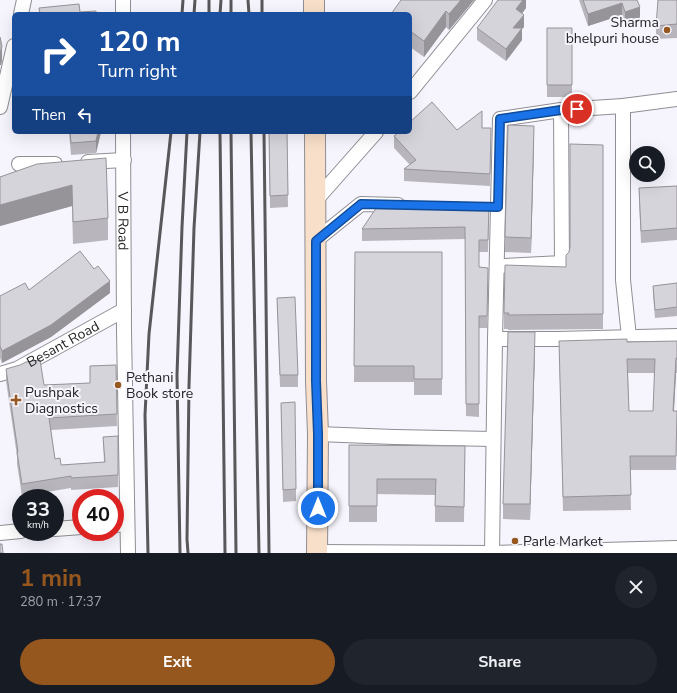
<!DOCTYPE html>
<meta charset="utf-8">
<style>
:root{--surface:#171b24;--page:#20242c;--text:#f1f3f6;--muted:#9ea1a6;--accent:#95571d}
body{margin:0;font-family:"Nunito Sans",sans-serif;background:var(--page);color:var(--text);height:100vh;display:flex;flex-direction:column;font-size:15px;white-space:nowrap}
*{box-sizing:border-box;margin:0}
p{font-size:13px;color:var(--muted)}
.icon{flex:none;width:22px;height:22px;fill:none;stroke:currentColor;stroke-width:2;stroke-linecap:round;stroke-linejoin:round}
.map{position:relative;height:553px;overflow:hidden}
.panel{display:flex;flex-direction:column;background:var(--surface);flex:1}
.panel>*{flex:none}
.hud{position:absolute;left:12px;top:12px;width:400px;height:122px;border-radius:6px;box-shadow:0 4px 16px #0002;background:#1a4fa0;color:#fff;overflow:hidden}
.controls{position:absolute;left:629px;top:146px;display:grid;gap:8px}
.controls a{display:grid;place-items:center;width:36px;height:36px;border-radius:50%;background:var(--surface);box-shadow:0 4px 16px #0002;font-size:20px}
.speed{position:absolute;left:12px;top:489px;display:flex;gap:8px;font-size:20px;font-weight:700;text-align:center}
.speed>*{display:grid;place-content:center;width:52px;height:52px;border-radius:50%;background:var(--surface);box-shadow:0 4px 16px #0002;line-height:1}
.speed small{font-size:10px;font-weight:400}
.speed .limit{border:6px solid #d22;background:#fff;color:#111}
.pin{position:absolute;display:grid;place-items:center;width:34px;height:34px;color:#fff;margin:-17px;border:2px solid #fff;border-radius:50%;box-shadow:0 1px 4px #0007}
.me{position:absolute;width:44px;margin:-22px;rotate:0deg;stroke-linejoin:round;filter:drop-shadow(0 0 3px #0008)}
.turn{display:flex;align-items:center;gap:14px;height:84px;padding:0 20px;font-size:18px}
.turn .icon{width:52px;height:52px;stroke-width:2.5}
.turn b{display:block;font-size:28px;line-height:34px}
.then{display:flex;align-items:center;height:38px;padding:0 20px;background:#0003;gap:8px;font-size:15px}
.round{display:grid;place-items:center;flex:none;width:42px;height:42px;border-radius:21px;background:var(--page)}
.head{display:flex;align-items:center;justify-content:space-between;height:68px;padding:0 20px}
h1{font-size:24px;font-weight:700;line-height:30px;color:var(--accent)}
.button{display:flex;gap:8px;margin-top:auto;padding:8px 20px}
.button a{flex:1;height:46px;border-radius:24px;background:var(--accent);color:#fff;font-size:16px;font-weight:700;line-height:46px;text-align:center}
.button a+a{background:var(--page);color:var(--text)}
.map>svg:first-child{display:block}
.lines{fill:none;stroke-linecap:round;stroke-linejoin:round}
.street-casing{stroke:#8f8e94;stroke-width:16}
.secondary-casing{stroke:#8f8e94;stroke-width:22}
.street{stroke:#fff;stroke-width:14}
.secondary{stroke:#f8dfc9;stroke-width:20}
.rail{stroke:#58585b;stroke-width:3}
.wall{fill:#b8b6bc;fill-rule:evenodd}
.shaded-wall{fill:#969499}
.building{fill:#d6d4db;stroke:#969499;fill-rule:evenodd}
.route-casing{stroke:#114b97;stroke-width:10}
.route{stroke:#1a73e8;stroke-width:7}
.poi-dot{fill:#95571d;stroke:#f6f4fc;stroke-width:1.5}
.labels{text-anchor:middle;dominant-baseline:central;stroke-width:4;stroke-linejoin:round;paint-order:stroke}
.poi-label{font-size:14px;fill:#242426;stroke:#f6f4fc;text-anchor:start}
.street-label{font-size:14px;fill:#242426;stroke:#f6f4fc}
</style>
<div class="map">
<svg width="677" height="553" viewBox="0 0 677 553">
<rect width="100%" height="100%" fill="#f6f4fc"/>
<g class="lines">
<defs>
<g id="street">
<path d="M123,0v14"/>
<path d="M21,14l3,-14"/>
<path d="M410,92l75,-92"/>
<path d="M623,106v174l6,57"/>
<path d="M0,107l14,-61"/>
<path id="s1" d="M123,132l1,199 4,222"/>
<path d="M88,162l36,-2"/>
<path d="M19,164h36"/>
<path d="M315,201l61,-69"/>
<path d="M315,241l46,-37 37,1"/>
<path d="M505,266l57,-3 -1,-153"/>
<path d="M495,339h62l120,-3"/>
<path id="s2" d="M0,374l17,-5 107,-59"/>
<path d="M318,434l76,3 99,2"/>
<path d="M115,525l12,-1"/>
<path d="M55,529l26,-2"/>
<path d="M0,533l21,-2"/>
<path d="M317,552l175,1 185,-5"/>
<path d="M492,553l3,-214 5,-220 61,-9 62,-4 54,-7"/>
</g>
<path id="secondary" d="M314,0v14
M315,132l1,249 2,53 -1,119"/>
</defs>
<use href="#street" class="street-casing"/>
<use href="#secondary" class="secondary-casing"/>
<use href="#street" class="street"/>
<use href="#secondary" class="secondary"/>
<path class="rail" d="M248,0l1,14
M262,0v14
M182,14l1,-14
M194,14l1,-14
M209,14v-14
M220,14l1,-14
M231,14v-14
M220,132l5,421
M231,132l5,421
M251,132l8,421
M264,132l5,421
M148,553l-3,-138 4,-81 22,-202
M180,553l-3,-178 5,-148 5,-95
M188,553l-1,-14 2,-153 5,-158 6,-96"/>
</g>
<path class="wall" d="M401,0h73l-25,30 -3,-3 -22,30 -14,-10v-33z
M526,0v8l-4,6 2,13 -2,2v11l-16,21 -29,-21v-12z
M579,0h58l3,19 -15,5 -3,-9 -34,11z
M677,0v38l-21,1v-13z
M547,28h25v69h-25z
M482,128l9,12 -1,46 -86,-5v-12l6,-4 -16,-17v-12z
M69,132h32l-5,21 -25,2z
M269,132h18l1,75 -18,1z
M534,141l-3,112 -26,-1v-15z
M603,145v184l-95,1v-1h-4v-16l62,-46 3,-15z
M37,164l71,54v22l-35,4 -1,-38 -72,20v-49z
M677,186v54l-36,3 -2,-42v-13z
M489,215l-1,37h-9v15l9,1 -1,60h-8v89l-13,-1 -1,-177 -103,2v-12z
M355,252h87v143h-28v-13h-60z
M677,283v33l-22,2 -2,-24v-8z
M29,290l81,3 -59,44 -49,26 -2,-5v-62z
M277,298l21,77v12h-18z
M559,341h118v32h-1l-2,38h3l-1,59h-46l1,40 -68,1zM628,373h27l-2,38h-24z
M535,348l-5,172 -27,-1v-15z
M116,365l1,61 -66,4 4,29 6,6 43,-3 -1,-25 15,-1v51l-47,3v-2l-49,8 -5,-32v-8l-11,-75v-12l38,16 46,-2v-17z
M281,403l15,86v12l-13,1z
M349,445l116,1 -1,76h-29v-27l-58,-1v28h-28z"/>
<path class="shaded-wall" d="M461,0h13l-25,30v-16z
M516,0h10v8l-10,13z
M622,3v12l-34,11v-12z
M640,7v12l-15,5v-12z
M446,11v16l-22,30v-16z
M524,15v12l-2,2v11l-16,21v-12l7,-21z
M2,46v15l-1,4h-1v-14z
M534,126v15l-3,112v-15z
M98,132h3l-5,21v-12z
M72,185v21l-72,20v-21z
M110,281v12l-59,44 -49,26v-12z
M535,332v16l-5,172v-16z
M676,358v15l-3,52v-14z"/>
<path class="building" d="M401,0h60l-12,14 -3,-3 -22,30 -14,-10v-17h-19z
M498,0h25l-7,9 8,6 -11,13h9l-16,21 -29,-21z
M583,0h54l3,7 -15,5 -3,-9 -34,11z
M658,0h19v24l-21,2z
M79,4l1,8 16,-1v3h-56l-1,-6z
M547,28h25v57h-25z
M0,37l2,9 -1,5h-1z
M432,102l25,28 25,-19v17h9l-1,46 -86,-5 12,-9 -22,-24 5,-4h11v-10z
M508,125l26,1 -3,112 -26,-1z
M70,132h28l-2,9 -25,2z
M269,132h18l1,63 -18,1z
M570,144l33,1v169l-95,1 1,-2h-5l1,-48 61,2v-12l3,-3 1,-5z
M106,158l2,60 -35,4 -1,-37 -72,20v-28l37,-13z
M677,186v42l-36,3 -2,-43z
M381,201l108,2 -1,37h-9v27l9,1 -1,48h-8v88h-13l-1,-177 -103,2z
M80,251l14,18 4,-3 12,15 -59,44 -49,26 -2,-5v-50l25,-13 4,7z
M355,252h87v127h-28v-13h-60z
M677,283v24l-22,3 -2,-24z
M295,297l3,78h-18l-3,-77z
M508,332h27l-5,172h-27z
M627,339v3l50,-1v17h-1l-3,53h4l-1,45h-46l1,39 -68,2 -4,-156zM627,359h28l-2,52h-24z
M40,360l4,25 46,-2v-17l26,-1 1,49 -68,4 6,41 5,-1 1,7 44,-3 -2,-25 15,-1v39l-47,3v-2l-49,8 -5,-32h1l-12,-83 14,-4 6,-3z
M295,402l1,87 -13,1 -2,-87z
M349,445l116,1 -1,61 -29,-1 1,-27h-59v27h-28z
M0,544h2l1,9h-3z"/>
<g class="lines">
<defs>
<path id="route" d="M318,508v-74l-2,-53v-140l45,-37 137,3 2,-88 61,-9 16,-1"/>
</defs>
<use href="#route" class="route-casing"/>
<use href="#route" class="route"/>
</g>
<g class="poi-dot">
<circle cx="667" cy="30" r="4"/>
<circle cx="118" cy="385" r="4"/>
<path d="M14 394h4v4h4v4h-4v4h-4v-4h-4v-4h4z"/>
<circle cx="515" cy="541" r="4"/>
</g>
<g class="labels">
<g class="poi-label">
<text x="659" y="22" text-anchor="end">Sharma<tspan x="659" dy="16">bhelpuri house</tspan></text>
<text x="126" y="377">Pethani<tspan x="126" dy="16">Book store</tspan></text>
<text x="25" y="392">Pushpak<tspan x="25" dy="16">Diagnostics</tspan></text>
<text x="523" y="541">Parle Market</text>
</g>
<g class="street-label">
<text stroke="none"><textPath href="#s1" startOffset="89">V B Road</textPath></text>
<text stroke="none"><textPath href="#s2" startOffset="70">Besant Road</textPath></text>
</g>
</g>
</svg>
<div class="controls">
<a><svg class="icon" aria-label="search" viewBox="0 0 24 24"><circle cx="10" cy="10" r="6"/><path d="M15 15l6 6"/></svg></a>
</div>
<div class="speed"><div>33<small>km/h</small></div><div class="limit">40</div></div>
<div class="pin" style="left:577px;top:109px;background:#d93025"><svg class="icon" aria-label="arrive" viewBox="0 0 24 24"><path d="M6 21V4h12l-3 4 3 4H6"/></svg></div>
<svg class="me" style="left:318px;top:508px" viewBox="-20 -20 40 40"><circle r="17" fill="#1a73e8" stroke="#fff" stroke-width="3"/><path d="M0-11L8 9 0 5-8 9z" fill="#fff"/></svg>
<div class="hud">
<div class="turn"><svg class="icon" aria-label="right" viewBox="0 0 24 24"><path d="M7 20v-9h11M14 6l5 5-5 5"/></svg><div><b>120 m</b>Turn right</div></div>
<div class="then">Then<svg class="icon" aria-label="left" viewBox="0 0 24 24"><path d="M17 20v-9H6M10 6l-5 5 5 5"/></svg></div>
</div>
</div>
<section class="panel">
<div class="head"><div><h1>1 min</h1><p>280 m · 17:37</p></div><a class="round"><svg class="icon" aria-label="close" viewBox="0 0 24 24"><path d="M6 6l12 12M18 6L6 18"/></svg></a></div>
<div class="button"><a>Exit</a><a>Share</a></div>
</section>
